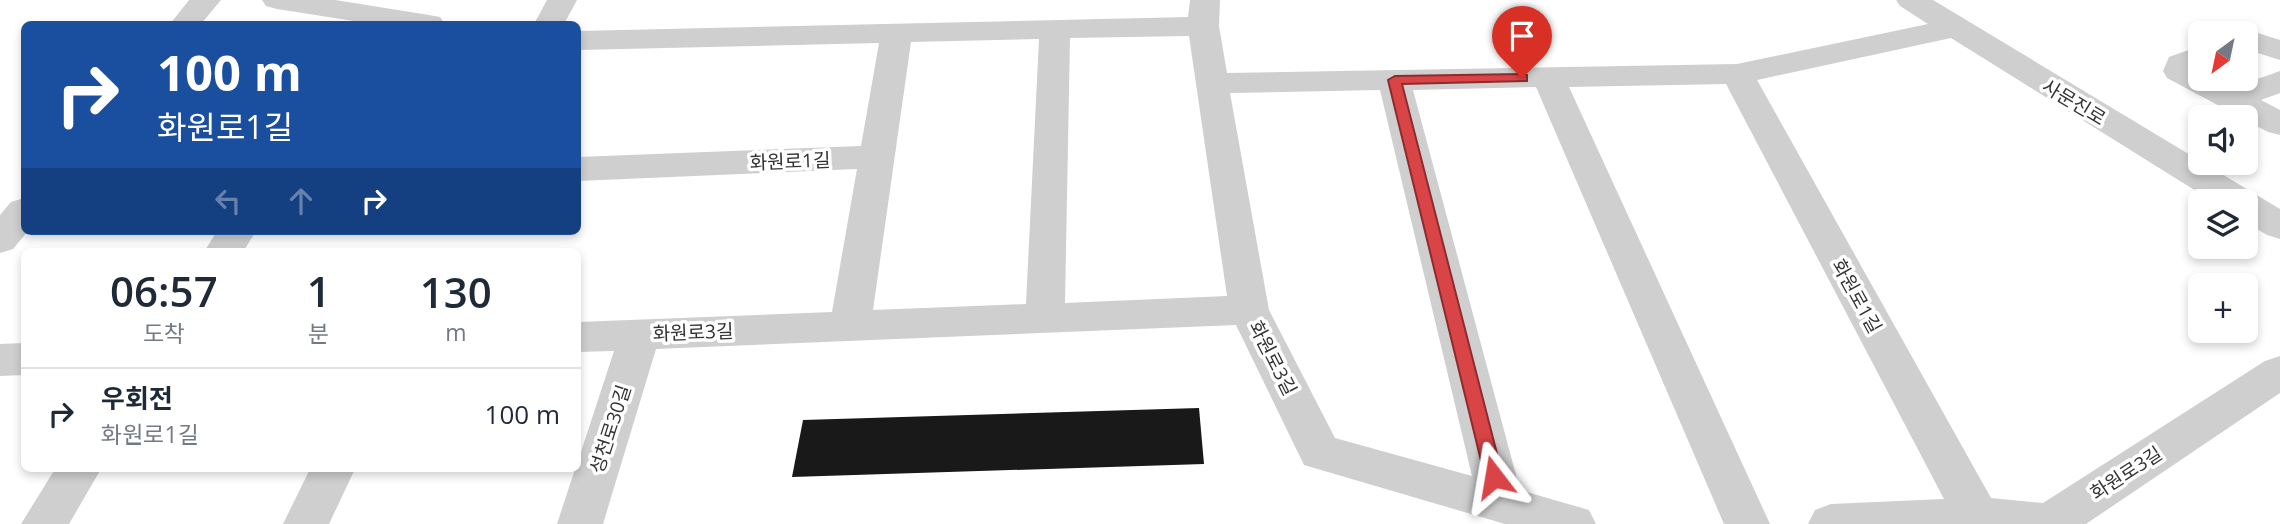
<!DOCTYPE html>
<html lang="ko">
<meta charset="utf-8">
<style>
:root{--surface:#fff;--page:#f6f6f7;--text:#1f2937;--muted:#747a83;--line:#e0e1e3}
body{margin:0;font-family:"Open Sans","Noto Sans KR",sans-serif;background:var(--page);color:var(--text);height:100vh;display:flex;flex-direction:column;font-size:26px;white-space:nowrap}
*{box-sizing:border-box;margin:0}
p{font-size:23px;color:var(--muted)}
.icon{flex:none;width:38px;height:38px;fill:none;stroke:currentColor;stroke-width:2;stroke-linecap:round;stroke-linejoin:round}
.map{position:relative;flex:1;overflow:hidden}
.side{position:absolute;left:21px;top:248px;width:560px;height:224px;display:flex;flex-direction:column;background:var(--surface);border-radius:10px;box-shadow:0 4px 10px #0003}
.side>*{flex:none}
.hud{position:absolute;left:21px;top:21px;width:560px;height:214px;border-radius:10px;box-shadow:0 4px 10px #0003;background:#1a4fa0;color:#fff;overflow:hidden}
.needle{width:46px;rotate:213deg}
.tools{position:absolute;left:2188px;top:21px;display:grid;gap:14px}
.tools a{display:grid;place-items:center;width:70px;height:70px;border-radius:10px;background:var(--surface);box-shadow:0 4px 10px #0003;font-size:35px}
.pin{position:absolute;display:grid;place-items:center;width:60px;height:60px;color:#fff;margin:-72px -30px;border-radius:50% 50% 50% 0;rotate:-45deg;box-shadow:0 0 7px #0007}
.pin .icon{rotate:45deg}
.me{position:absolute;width:77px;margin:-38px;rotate:346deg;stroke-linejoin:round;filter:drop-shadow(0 0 5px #0008)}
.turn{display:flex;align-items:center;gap:24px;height:147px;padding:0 21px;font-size:32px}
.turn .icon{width:91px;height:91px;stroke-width:2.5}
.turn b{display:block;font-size:49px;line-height:60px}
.lanes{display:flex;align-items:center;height:66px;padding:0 21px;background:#0003;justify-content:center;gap:35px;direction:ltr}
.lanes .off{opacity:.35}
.eta{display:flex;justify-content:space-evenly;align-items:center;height:119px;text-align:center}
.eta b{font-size:42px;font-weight:600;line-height:49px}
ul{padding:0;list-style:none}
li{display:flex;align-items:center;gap:21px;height:91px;padding:0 21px;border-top:2px solid var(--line)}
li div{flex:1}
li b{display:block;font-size:26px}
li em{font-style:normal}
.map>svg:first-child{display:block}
.building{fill:#191919}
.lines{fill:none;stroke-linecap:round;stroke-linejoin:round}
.minor{fill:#cfcfcf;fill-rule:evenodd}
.route{fill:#d94447;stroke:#8d2c2e;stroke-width:2}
.labels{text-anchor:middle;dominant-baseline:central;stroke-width:7;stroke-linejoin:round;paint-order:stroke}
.street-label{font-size:19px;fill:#323232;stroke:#fff}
</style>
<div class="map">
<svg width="2280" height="524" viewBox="0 0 2280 524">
<rect width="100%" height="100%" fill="#fff"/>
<path class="building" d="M1199,408l5,56 -412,13 11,-57z"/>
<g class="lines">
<path class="minor" d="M189,0h32l-20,24h-31z
M262,0h73l94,15 11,2 5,7h-72l-96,-15 -11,-3z
M547,0h30l-13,24h-30z
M1190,0h30l-1,26 8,47 510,-9 191,-40 -28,-18 -4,-6h37l347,209v30l-13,-4 -22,-13v-21h-33l-261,-163 -194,42 234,418 52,5 222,-142 15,-5v37l-194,131h-278l7,-14 16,-6 113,-5 -218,-415 -157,3 201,437h-46l-188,-437 -123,3 107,400 69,20 7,14h-91l-201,-59 -68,-140 -580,24 -53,175h-46l18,-55h3v-8l36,-110 -36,1v-30l254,-10 25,-143 -279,12v-24l283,-11 18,-103 -301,7v-19l610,-14zM1189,36l38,260 -162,7 5,-265zM1039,39l-13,265 -153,6 38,-268zM1380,90l92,386 -137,-38 -66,-128 -39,-217z
M2245,29l35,11v20l-35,-11v-16h-12z
M2200,46v33h19l16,8 45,-16v22l-19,7 19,10v25l-12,-3 -101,-54 -4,-7 6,-14z
M24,198v33h4l-15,18 -13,4v-38l11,-13z
M217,231h39l-13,21h-39z
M24,343v32l-24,1v-32z
M55,469h46l-32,55h-48z
M310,469h45l-26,55h-46z"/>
</g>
<path class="route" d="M1522,74l5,1v6l-125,3 101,393 -2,5 -7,3 -6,-3 -3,-5 -97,-397 7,-4z"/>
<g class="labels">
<g class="street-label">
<text transform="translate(2074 102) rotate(31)">사문진로</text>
<text transform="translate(790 161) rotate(-2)">화원로1길</text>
<text transform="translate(1857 296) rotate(61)">화원로1길</text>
<text transform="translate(693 332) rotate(-2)">화원로3길</text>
<text transform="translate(1273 358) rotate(63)">화원로3길</text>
<text transform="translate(610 429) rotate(-72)">성천로30길</text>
<text transform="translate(2126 473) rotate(-33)">화원로3길</text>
</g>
</g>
</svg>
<div class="tools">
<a><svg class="needle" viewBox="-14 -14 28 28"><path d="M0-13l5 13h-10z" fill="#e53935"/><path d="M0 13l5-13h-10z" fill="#747a83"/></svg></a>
<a><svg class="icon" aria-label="sound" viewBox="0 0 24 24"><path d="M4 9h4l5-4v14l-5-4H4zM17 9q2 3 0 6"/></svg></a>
<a><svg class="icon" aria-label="layers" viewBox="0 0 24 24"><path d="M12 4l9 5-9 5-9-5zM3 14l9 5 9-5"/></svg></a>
<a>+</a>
</div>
<div class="pin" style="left:1522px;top:78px;background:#d93025"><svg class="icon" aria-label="arrive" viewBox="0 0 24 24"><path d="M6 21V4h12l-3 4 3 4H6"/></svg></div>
<svg class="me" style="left:1494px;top:477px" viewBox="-20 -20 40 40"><path d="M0-17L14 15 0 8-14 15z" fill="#d94447" stroke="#fff" stroke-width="4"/></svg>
<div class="hud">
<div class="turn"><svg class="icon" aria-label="right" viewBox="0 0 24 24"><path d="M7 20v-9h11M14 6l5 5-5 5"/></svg><div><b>100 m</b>화원로1길</div></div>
<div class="lanes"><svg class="icon off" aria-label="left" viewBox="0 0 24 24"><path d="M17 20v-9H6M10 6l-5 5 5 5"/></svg><svg class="icon off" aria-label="ahead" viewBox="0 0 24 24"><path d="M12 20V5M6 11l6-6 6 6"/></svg><svg class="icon" aria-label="right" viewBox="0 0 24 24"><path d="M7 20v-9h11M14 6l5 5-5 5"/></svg></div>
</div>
<section class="side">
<div class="eta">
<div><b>06:57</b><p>도착</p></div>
<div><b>1</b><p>분</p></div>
<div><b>130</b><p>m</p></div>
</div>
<ul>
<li><svg class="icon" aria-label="right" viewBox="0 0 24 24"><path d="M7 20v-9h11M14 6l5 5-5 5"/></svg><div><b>우회전</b><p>화원로1길</p></div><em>100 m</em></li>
</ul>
</section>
</div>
